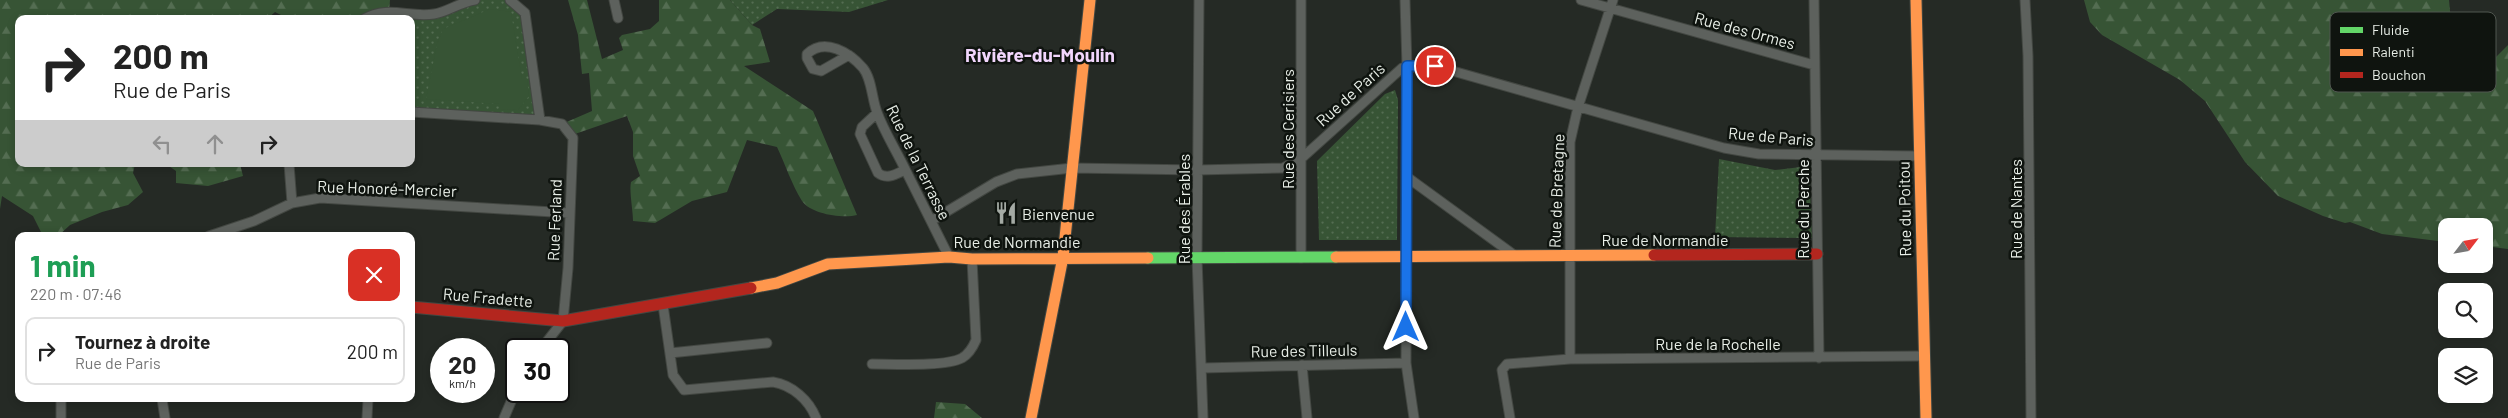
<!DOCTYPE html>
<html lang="fr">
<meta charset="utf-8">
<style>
:root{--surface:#fff;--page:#f2f2f2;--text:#222;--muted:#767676;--line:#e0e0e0}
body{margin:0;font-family:Barlow,sans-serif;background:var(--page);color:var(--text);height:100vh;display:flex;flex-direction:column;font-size:19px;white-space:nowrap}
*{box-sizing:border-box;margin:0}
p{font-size:16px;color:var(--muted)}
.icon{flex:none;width:28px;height:28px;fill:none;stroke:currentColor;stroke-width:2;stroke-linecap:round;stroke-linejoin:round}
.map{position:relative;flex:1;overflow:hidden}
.drawer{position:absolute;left:15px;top:232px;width:400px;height:170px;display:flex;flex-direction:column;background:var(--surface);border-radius:10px;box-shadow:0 2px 8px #0003}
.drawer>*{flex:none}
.banner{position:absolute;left:15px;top:15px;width:400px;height:152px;border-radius:10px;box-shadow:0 2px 8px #0003;background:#fff;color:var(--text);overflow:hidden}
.needle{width:32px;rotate:59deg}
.controls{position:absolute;left:2438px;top:218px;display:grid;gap:10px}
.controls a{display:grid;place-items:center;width:55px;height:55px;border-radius:10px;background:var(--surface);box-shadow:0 2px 8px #0003;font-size:25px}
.speed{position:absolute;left:430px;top:338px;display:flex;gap:10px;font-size:25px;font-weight:700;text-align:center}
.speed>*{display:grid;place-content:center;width:65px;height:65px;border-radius:50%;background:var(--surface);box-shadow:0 2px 8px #0003;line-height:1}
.speed small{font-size:12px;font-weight:400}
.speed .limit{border:2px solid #111;border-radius:8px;background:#fff;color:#111}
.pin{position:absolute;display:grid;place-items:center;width:42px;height:42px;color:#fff;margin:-21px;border:2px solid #fff;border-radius:50%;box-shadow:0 1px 5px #0007}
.me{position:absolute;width:55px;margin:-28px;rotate:0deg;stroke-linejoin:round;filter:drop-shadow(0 0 4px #0008)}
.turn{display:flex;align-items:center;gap:18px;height:105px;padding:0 15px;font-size:22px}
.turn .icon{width:65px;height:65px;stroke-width:2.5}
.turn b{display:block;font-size:35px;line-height:42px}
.lanes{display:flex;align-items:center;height:48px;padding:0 15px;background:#0003;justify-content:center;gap:25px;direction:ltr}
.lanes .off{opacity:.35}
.round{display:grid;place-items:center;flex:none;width:52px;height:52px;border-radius:10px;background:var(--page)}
.summary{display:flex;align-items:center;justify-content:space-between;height:85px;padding:0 15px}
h1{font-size:30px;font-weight:700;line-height:38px;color:#1e9e55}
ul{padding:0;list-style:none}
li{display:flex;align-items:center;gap:15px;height:68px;margin:0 10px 8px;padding:0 5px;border:2px solid var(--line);border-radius:10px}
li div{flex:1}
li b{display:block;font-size:19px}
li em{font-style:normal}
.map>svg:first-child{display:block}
.forest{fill:url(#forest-firs)}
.park{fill:url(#park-dots)}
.garden{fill:#375435}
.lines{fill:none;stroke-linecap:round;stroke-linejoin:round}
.street-casing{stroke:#434742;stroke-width:11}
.fast-casing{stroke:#434742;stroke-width:13}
.slow-casing{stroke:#434742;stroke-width:13}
.jam-casing{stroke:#434742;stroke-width:13}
.street{stroke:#5d615d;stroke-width:9}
.fast{stroke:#63d668;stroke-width:11}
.slow{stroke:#ff974d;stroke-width:11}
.jam{stroke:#b3261e;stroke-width:11}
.route-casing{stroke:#114b97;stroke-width:12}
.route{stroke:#1a73e8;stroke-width:9}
.labels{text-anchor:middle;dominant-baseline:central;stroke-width:5;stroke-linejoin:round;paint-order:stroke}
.street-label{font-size:16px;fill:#e9efe8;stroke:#0f140f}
.poi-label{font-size:16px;fill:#e9efe8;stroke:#0f140f;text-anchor:start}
.quarter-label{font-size:19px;font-weight:bold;fill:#f2d6fd;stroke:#0f140f}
.key{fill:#0f140f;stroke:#505650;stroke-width:1}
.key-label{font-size:14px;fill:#e9efe8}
</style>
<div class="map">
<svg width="2508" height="418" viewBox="0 0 2508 418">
<defs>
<pattern id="forest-firs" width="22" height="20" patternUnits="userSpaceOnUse" patternTransform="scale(1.25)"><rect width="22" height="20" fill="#375435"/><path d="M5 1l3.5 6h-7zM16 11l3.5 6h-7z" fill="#546d52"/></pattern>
<pattern id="park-dots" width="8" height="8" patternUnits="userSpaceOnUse" patternTransform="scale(1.25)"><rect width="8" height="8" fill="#375435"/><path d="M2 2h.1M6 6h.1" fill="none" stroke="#546d52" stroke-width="1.8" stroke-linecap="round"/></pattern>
</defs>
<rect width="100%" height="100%" fill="#252a25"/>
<path class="forest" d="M0,0h390l-1,11 -25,8h-75l-14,-7 -8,7h-248v145h116l-2,9 10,19 -15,13 -26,7 -32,13 -12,11h-15l-10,-20 -31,-20 -2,13z
M568,0h19l15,59 21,-9 -4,-12 3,-3 28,-6 9,-8v-21h71l22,25 8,4 10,33 -26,4 69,45 44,104c-14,4 -46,-1 -55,-14 -10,-16 -17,-37 -25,-54l-30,-7 -20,52 -35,9 -37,22 -22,-2c0,-11 -4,-30 -2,-39l9,-6 -7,-20v-24l-6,-16 -55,19 -10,-11 30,-13 -3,-38 -7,1 -4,-39z
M2084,0h365l6,65 30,3 23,-23v204l-24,-3v-20h-38v16l-64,-8 -32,-12 -5,1 -22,-7 -45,-20 -33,-34 -40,-61 -25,-21 -78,-45 -12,-13z
M166,164h74l3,12 -35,10 -32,-3v-12z
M936,402l29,2 17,14h-48z"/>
<path class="park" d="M475,0h35l15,13 15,107 -129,-8v-93h-47l9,-5 50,1z
M730,0h158l-39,12 -72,-3 -25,16z
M1395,90l3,10 -1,140h-78l-2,-79 68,-67z
M1719,159l56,11 34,-4 3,72 -97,-1z"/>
<path class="garden" d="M490,9l21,3 11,67h5l2,17 -11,14 -19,-1v-5l-73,-5 11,-55 6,-15z"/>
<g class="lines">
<defs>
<path id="street" d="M510,0l15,13 15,107
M614,0l4,18
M1199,0l-2,258 6,160
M1405,0l2,67 -1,296 8,55
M1581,0l233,65
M1814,0l5,358
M2025,0l3,56 3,362
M364,19c24,-14 45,-1 70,-5 14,-2 26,-12 41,-14
M849,55l-28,16 -8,-2 -6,-11v-4c18,-17 43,-1 56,14 9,11 9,32 14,44 6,17 16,33 24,49 16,32 32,64 48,96
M411,112l129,8 22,4 11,14 -5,130 -5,53 -22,28
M877,113l-15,14 -2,7 18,39c9,7 18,1 27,-3
M289,164l3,39
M1407,177l107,78
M931,221l65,-39 21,-8 55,-6 125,2 86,-2 20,-11 99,-89 33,-2 289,82 35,6 160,2
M209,236l45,-15 38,-18 28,-5 249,15
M1301,258v-258
M663,305l10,70 11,15 89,-8c19,3 36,18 43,36
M670,353l97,-10
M1570,359v-217l8,-35 35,-107
M872,364c21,0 73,3 90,-6 7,-4 11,-11 14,-18l-4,-81
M1302,365l5,53
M1203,368l203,-5
M162,399l3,19
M61,418v-19
M367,418l1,-19
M504,418l12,-28
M1510,418l-8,-48 5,-6 63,-5 354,-3"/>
<path id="fast" d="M1148,258l188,-1"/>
<path id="slow" d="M1916,0l10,418
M1336,257l318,-2
M751,288l26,-5 51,-19 121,-7 23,2 176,-1
M1031,418l32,-161 27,-257"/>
<path id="jam" d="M1654,255l163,-1
M411,307l152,14 188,-33"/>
</defs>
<use href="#street" class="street-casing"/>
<use href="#fast" class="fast-casing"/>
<use href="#slow" class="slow-casing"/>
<use href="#jam" class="jam-casing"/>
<use href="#street" class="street"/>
<use href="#fast" class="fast"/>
<use href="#slow" class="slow"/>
<use href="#jam" class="jam"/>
</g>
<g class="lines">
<defs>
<path id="route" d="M1406,327l1,-261h28"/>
</defs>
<use href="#route" class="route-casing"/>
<use href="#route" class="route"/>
</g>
<defs>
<symbol id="restaurant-bare" viewBox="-9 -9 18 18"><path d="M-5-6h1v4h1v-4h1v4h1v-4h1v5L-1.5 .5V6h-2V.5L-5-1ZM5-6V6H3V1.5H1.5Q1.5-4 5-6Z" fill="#a4aaa4" stroke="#0f140f" stroke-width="2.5" paint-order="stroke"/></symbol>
</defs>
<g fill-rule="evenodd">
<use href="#restaurant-bare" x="990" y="197" width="32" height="32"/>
</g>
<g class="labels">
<g class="street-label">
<text transform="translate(1745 30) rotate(15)">Rue des Ormes</text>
<text transform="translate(1350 94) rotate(-42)">Rue de Paris</text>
<text transform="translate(1287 129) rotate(-90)">Rue des Cerisiers</text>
<text transform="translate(1771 136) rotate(5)">Rue de Paris</text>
<text transform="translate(919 162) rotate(64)">Rue de la Terrasse</text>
<text transform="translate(387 188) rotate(2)">Rue Honoré-Mercier</text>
<text transform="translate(1556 191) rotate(-88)">Rue de Bretagne</text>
<text transform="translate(1183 209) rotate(-90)">Rue des Érables</text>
<text transform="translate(1802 209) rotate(-90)">Rue du Perche</text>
<text transform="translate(1904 209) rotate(-91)">Rue du Poitou</text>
<text transform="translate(2015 209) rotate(-90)">Rue de Nantes</text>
<text transform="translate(554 220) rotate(-88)">Rue Ferland</text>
<text x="1665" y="239">Rue de Normandie</text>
<text x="1017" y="241">Rue de Normandie</text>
<text transform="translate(488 297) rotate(5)">Rue Fradette</text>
<text x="1718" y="343">Rue de la Rochelle</text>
<text transform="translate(1304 350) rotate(-1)">Rue des Tilleuls</text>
</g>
<g class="poi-label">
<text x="1022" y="213">Bienvenue</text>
</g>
<g class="quarter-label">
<text x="1040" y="54">Rivière-du-Moulin</text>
</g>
</g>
<rect x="2330" y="12" width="166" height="80" rx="8" class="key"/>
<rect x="2340" y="27" width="23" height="6" fill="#63d668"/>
<rect x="2340" y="49" width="23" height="7" fill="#ff974d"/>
<rect x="2340" y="72" width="23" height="6" fill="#b3261e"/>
<g class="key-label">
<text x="2372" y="35">Fluide</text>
<text x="2372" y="57">Ralenti</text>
<text x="2372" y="80">Bouchon</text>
</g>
</svg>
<div class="controls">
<a><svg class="needle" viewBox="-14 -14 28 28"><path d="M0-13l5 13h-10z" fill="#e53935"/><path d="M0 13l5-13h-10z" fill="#767676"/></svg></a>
<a><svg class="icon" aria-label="search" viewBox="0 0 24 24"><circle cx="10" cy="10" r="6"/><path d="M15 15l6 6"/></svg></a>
<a><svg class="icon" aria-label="layers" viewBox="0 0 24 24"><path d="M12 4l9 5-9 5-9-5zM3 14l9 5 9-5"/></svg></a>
</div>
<div class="speed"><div>20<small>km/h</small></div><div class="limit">30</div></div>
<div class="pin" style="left:1435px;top:66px;background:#d93025"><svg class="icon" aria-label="arrive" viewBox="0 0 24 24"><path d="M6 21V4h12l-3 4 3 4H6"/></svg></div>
<svg class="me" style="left:1406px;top:327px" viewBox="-20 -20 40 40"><path d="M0-17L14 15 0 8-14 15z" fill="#1a73e8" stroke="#fff" stroke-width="4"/></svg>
<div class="banner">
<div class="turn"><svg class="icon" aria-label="right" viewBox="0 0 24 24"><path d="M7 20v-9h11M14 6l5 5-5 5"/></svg><div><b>200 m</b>Rue de Paris</div></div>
<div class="lanes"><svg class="icon off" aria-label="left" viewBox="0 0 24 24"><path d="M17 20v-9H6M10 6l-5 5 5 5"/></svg><svg class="icon off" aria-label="ahead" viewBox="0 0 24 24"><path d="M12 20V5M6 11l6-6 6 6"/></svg><svg class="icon" aria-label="right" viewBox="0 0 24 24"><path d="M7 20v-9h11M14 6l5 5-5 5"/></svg></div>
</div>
<section class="drawer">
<div class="summary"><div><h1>1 min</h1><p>220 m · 07:46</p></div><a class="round" style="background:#d93025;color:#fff"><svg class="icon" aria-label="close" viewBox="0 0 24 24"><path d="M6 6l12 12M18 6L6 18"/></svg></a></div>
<ul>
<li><svg class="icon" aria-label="right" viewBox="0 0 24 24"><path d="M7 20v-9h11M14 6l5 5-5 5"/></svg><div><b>Tournez à droite</b><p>Rue de Paris</p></div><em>200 m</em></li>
</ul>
</section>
</div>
